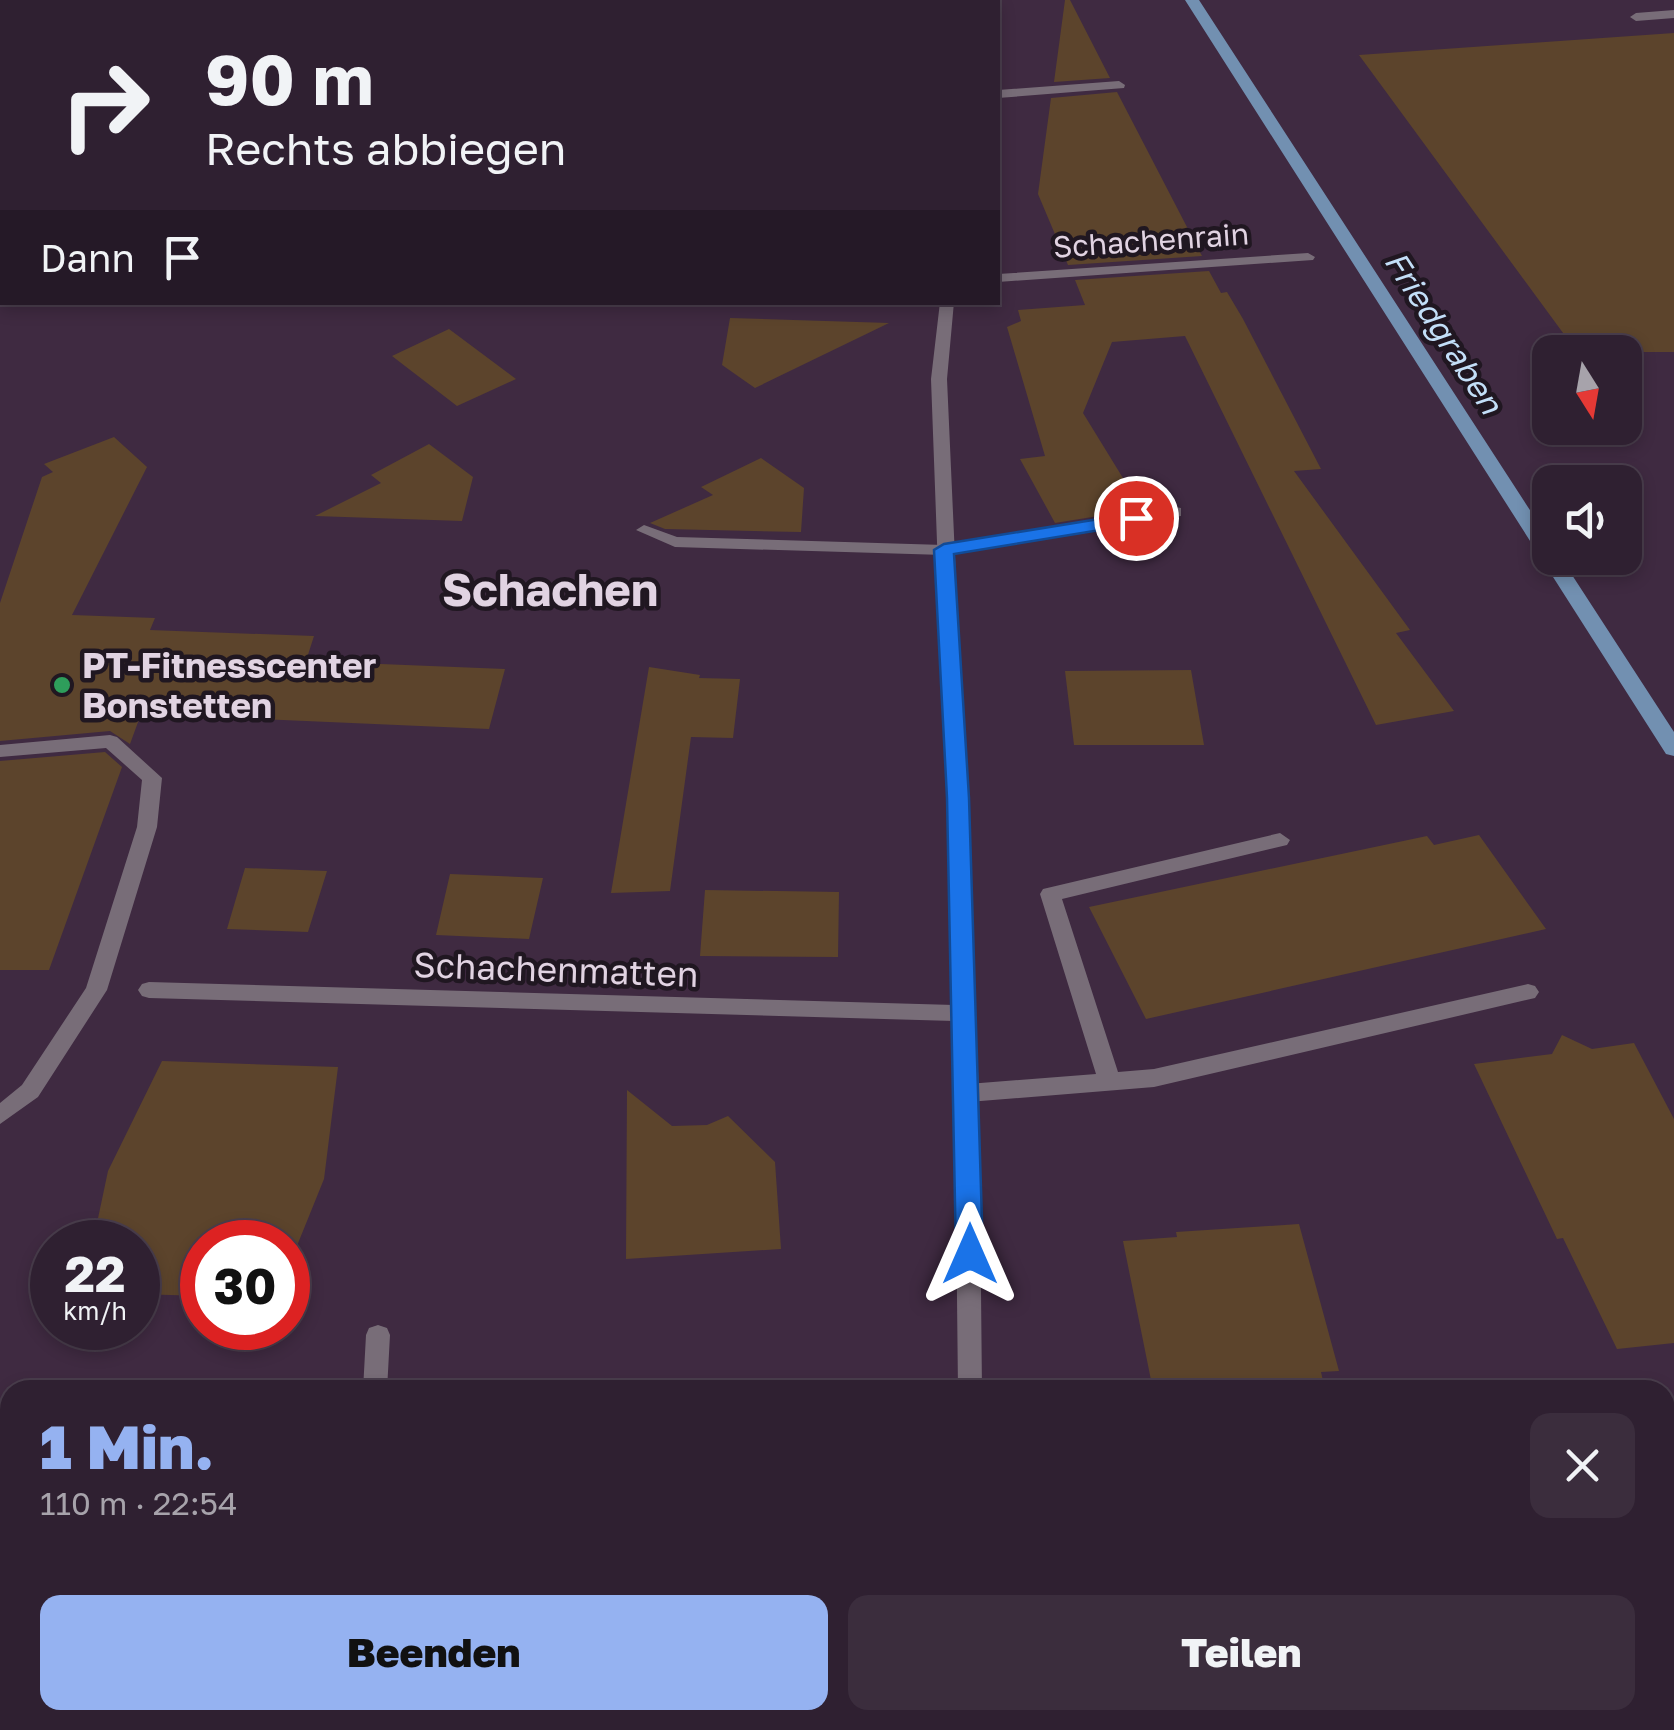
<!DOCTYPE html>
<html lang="de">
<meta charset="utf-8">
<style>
:root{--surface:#2f2031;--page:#3b2d3d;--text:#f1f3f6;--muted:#a7a3ab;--line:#4a3e4d;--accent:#95b2f1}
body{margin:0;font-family:"Golos Text",sans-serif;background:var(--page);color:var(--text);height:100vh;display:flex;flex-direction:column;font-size:38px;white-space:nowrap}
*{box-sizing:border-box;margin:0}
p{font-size:32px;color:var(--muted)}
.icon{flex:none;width:55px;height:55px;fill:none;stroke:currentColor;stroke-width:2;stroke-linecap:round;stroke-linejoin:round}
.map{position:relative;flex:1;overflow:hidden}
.side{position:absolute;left:0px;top:1380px;width:1675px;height:350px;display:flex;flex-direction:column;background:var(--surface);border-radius:30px 30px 0 0;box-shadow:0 5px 15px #0003,0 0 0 2px var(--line)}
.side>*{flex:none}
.banner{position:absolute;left:0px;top:0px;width:1000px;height:305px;box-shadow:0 5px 15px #0003,0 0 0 2px var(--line);background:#2f2031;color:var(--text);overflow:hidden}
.needle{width:65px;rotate:169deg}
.controls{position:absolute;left:1532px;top:335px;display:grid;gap:20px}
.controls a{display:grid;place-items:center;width:110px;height:110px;border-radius:20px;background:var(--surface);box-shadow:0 5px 15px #0003,0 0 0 2px var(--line);font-size:50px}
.speed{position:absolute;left:30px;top:1220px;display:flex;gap:20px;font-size:50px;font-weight:700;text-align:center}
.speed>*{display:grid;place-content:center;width:130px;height:130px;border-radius:50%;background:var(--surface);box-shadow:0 5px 15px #0003,0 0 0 2px var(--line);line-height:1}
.speed small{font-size:25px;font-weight:400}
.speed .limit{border:15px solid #d22;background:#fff;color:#111}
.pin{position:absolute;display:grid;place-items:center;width:85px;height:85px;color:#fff;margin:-42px;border:5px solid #fff;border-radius:50%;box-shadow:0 2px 10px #0007}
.me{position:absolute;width:110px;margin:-55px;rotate:0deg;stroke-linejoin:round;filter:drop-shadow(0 0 8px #0008)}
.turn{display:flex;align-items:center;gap:35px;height:210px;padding:0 40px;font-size:45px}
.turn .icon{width:130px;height:130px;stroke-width:2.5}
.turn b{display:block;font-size:70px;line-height:85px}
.then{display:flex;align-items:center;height:95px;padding:0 40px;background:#0003;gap:20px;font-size:38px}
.round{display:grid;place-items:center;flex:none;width:105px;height:105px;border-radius:20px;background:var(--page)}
.summary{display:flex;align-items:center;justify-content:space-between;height:170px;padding:0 40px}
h1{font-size:60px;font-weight:800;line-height:75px;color:var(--accent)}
.cta{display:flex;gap:20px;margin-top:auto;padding:20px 40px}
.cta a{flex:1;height:115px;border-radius:20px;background:var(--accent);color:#111;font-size:40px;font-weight:800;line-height:115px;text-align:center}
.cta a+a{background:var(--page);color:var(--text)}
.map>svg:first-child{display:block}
.built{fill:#4b314d}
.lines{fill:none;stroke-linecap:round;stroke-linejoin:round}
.stream{fill:#7290b1;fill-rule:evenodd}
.building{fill:#5c442c}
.lane{fill:#786d78;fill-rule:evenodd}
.street{fill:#786d78;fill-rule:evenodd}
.secondary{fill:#9f8d9f;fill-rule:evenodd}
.route{fill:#1a73e8;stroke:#114b97;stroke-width:2.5}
.leisure-dot{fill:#2e9e5b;stroke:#201721;stroke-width:4}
.labels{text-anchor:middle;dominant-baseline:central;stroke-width:9;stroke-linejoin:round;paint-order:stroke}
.far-street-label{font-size:30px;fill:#e1d3e2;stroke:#201721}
.far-water-label{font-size:32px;font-style:italic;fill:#c3dff8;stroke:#201721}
.poi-label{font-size:35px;font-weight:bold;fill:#e1d3e2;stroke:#201721;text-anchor:start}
.street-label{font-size:35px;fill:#e1d3e2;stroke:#201721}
.district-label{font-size:45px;font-weight:bold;fill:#e1d3e2;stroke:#201721}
</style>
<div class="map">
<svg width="1674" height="1730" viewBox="0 0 1674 1730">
<rect width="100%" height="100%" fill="#3f2a41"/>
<path class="built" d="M144,0h751l1,2h-753z"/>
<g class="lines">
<path class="stream" d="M1185,0h14l351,541v17h11l113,174v24l-8,-2z"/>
</g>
<path class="building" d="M1065,0h5l40,78 -56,4z
M1674,33v319h-97l-218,-297z
M1117,92l85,164 -134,9 -30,-71 13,-96z
M1209,271l12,22 6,-1 16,27 78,150 -27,2 116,159 -14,3 58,78 -78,14 -191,-389 -73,6 -29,71 59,96 -87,14 -35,-64 25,-3 -38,-129 14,-6 -3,-11 67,-5 -10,-25z
M730,318l159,5 -134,65 -33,-23z
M449,329l67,50 -59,27 -65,-50z
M114,437l33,30 -75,148 83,3 -5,12 164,6 -8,25 199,8 -16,60 -348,-15 -11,30 -20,-13 -110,10v-138l42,-126 11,-5 -9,-8z
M429,444l44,33 -11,44 -147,-5 66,-33 -10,-8z
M761,458l43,30 -3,44 -136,-3 -15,-6 63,-28 -12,-8z
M649,667l51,8 -1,3 41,1 -7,59 -42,-1 -21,154 -59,2z
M1191,670l13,75h-130l-9,-74z
M105,752l17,15 -73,203h-49v-209z
M1479,835l67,94 -400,90 -57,-112 338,-71 7,9z
M245,868l82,3 -19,61 -81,-3z
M450,874l93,4 -14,61 -93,-4z
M705,890l134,2 -1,65 -138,-1z
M1562,1035l30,14 42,-6 40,76v224l-57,6 -54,-111 -6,1 -83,-175 78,-10z
M162,1061l176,6 -14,112 -36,89v-26h-86v54l-64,-2v-52h-45l15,-71z
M627,1090l45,36 35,-1 21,-9 47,46 6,87 -155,10z
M1299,1224l40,147 -18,1 4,18h-172l-30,-149 54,-4 -1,-5z"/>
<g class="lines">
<path class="lane" d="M1674,10v8l-38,3 -6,-4 6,-4z
M1119,81l6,4 -1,3 -126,10v-8z
M1175,507l6,1v8l-237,39 -269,-8 -39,-17 8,-5 33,12 267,8z
M110,735l7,2 45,41 -5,49 -50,163 -69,107 -38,27v-21l22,-18 64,-97 51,-161 5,-47 -36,-32 -106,9v-12z
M1280,833l10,7 -3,5 -225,54 56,173 36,-3 374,-85 7,2 4,6 -4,6 -381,89 -186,15 -8,-3 -3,-6 3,-6 8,-3 128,-10 -56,-180 3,-5z
M378,1325l9,3 3,7 -3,55h-24l3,-55 3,-7z
M324,1720h28l-3,10h-28z"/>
<path class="street" d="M904,0h12l1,2h-12z
M0,36h2v8h-2z
M1308,253l7,4 -2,3 -315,22v-8z
M940,302h14l-7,77 32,714 3,297h-24l-4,-369 -805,-23 -7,-2 -4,-6 4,-6 7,-2 805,23 -23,-626z
M1665,1588l9,4v47l-9,-4z
M934,1720h28l1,10h-28z"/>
<path class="secondary" d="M100,0h12v2h-12z
M1665,1583h9v26h-9z
M10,1706v14h15l-4,10h-21v-23z"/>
</g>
<path class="route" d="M1136,513l7,1v9l-189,31 15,244 14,456 -4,8 -9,3 -10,-3 -4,-8 -9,-456 -13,-248 10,-6z"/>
<circle class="leisure-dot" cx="62" cy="685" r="10"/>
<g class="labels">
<g class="far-street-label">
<text transform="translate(1151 240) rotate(-4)">Schachenrain</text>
</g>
<g class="far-water-label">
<text transform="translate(1444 332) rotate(57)">Friedgraben</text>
</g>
<g class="poi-label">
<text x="82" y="665">PT-Fitnesscenter<tspan x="82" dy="40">Bonstetten</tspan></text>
</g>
<g class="street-label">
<text transform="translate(556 969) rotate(2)">Schachenmatten</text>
</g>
<g class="district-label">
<text x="550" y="589">Schachen</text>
</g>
</g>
</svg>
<div class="controls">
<a><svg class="needle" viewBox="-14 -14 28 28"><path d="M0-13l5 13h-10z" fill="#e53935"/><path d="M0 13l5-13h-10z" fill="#a7a3ab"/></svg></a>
<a><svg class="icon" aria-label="sound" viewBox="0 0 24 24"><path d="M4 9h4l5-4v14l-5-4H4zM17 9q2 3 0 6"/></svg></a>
</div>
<div class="speed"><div>22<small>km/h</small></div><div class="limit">30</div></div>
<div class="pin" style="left:1136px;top:518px;background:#d93025"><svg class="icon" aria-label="arrive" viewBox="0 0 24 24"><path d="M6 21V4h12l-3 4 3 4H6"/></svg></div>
<svg class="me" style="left:970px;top:1254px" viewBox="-20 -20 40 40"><path d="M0-17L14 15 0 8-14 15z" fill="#1a73e8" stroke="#fff" stroke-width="4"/></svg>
<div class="banner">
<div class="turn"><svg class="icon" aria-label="right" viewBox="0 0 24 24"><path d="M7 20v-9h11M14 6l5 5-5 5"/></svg><div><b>90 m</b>Rechts abbiegen</div></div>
<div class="then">Dann<svg class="icon" aria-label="arrive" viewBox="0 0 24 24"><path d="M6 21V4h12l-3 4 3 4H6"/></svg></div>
</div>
<section class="side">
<div class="summary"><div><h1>1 Min.</h1><p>110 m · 22:54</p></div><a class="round"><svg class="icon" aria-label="close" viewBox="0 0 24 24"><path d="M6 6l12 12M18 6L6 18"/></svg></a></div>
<div class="cta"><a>Beenden</a><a>Teilen</a></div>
</section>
</div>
